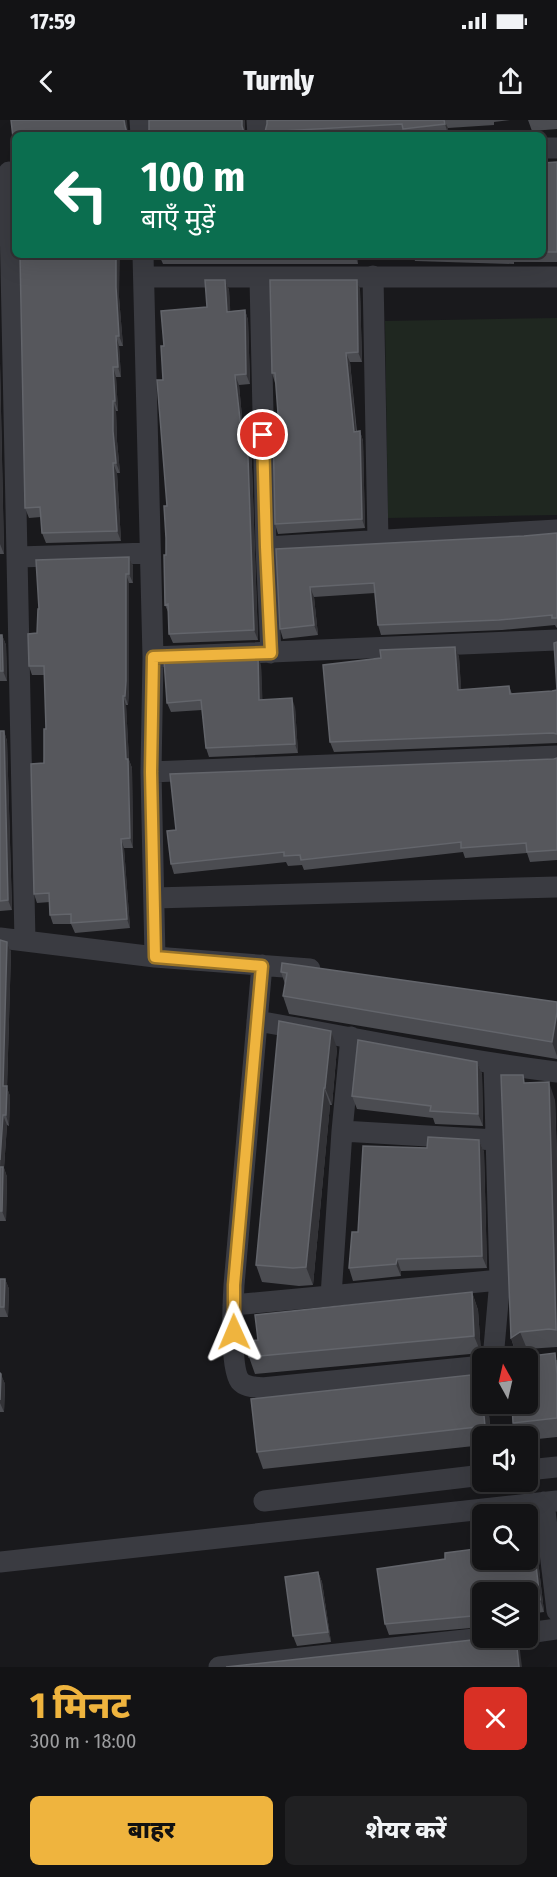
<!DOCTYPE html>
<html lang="hi">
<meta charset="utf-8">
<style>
:root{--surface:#131315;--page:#202022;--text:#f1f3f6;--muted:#9d9ea0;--line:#323234;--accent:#efb43e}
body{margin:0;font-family:"Fira Sans Condensed","Noto Sans Devanagari",sans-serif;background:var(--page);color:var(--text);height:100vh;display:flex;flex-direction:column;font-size:22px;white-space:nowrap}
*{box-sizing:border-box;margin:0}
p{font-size:20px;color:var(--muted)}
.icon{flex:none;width:33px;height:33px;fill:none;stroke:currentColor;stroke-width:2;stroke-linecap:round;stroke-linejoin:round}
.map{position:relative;height:1547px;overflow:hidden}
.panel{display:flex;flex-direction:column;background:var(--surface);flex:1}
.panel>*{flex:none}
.guide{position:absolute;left:12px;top:12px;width:534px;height:126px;border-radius:9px;box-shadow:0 6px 24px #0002,0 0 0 2px var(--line);background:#0b6e4f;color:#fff;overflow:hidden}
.needle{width:39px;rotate:352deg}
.buttons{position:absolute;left:472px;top:1228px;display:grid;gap:12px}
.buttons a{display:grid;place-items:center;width:66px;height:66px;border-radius:9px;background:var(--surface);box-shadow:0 6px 24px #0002,0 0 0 2px var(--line);font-size:30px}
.pin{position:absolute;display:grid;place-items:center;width:51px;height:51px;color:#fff;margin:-26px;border:3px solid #fff;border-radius:50%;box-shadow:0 2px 6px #0007}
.me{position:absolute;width:66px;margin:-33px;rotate:359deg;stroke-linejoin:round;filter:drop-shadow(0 0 4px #0008)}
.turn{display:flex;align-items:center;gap:21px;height:126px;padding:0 30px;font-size:27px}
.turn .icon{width:78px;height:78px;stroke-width:2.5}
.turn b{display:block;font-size:42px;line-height:51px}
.round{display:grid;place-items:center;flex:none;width:63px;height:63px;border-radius:9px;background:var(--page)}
.head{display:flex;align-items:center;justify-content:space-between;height:102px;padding:0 30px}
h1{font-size:36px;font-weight:800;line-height:45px;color:var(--accent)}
.cta{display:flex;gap:12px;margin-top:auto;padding:12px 30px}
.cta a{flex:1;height:69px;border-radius:9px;background:var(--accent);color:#111;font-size:24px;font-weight:800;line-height:69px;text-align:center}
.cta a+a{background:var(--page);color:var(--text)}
.status{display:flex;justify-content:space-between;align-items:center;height:42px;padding:0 30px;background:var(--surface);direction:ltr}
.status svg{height:16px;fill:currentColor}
header{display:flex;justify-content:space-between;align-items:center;height:78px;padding:0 30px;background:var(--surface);font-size:27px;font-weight:800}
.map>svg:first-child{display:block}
.green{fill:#1f2720}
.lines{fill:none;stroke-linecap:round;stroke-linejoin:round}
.minor{stroke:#3a3b41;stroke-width:21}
.wall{fill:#4b4c51}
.shaded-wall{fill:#333337}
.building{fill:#56575c;stroke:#63656b;stroke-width:1.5}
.route-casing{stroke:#9b7528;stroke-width:15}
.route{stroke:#efb43e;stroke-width:10}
</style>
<div class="status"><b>17:59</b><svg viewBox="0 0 49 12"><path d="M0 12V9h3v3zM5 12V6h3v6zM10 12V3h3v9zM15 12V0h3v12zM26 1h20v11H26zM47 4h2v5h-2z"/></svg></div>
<header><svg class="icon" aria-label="back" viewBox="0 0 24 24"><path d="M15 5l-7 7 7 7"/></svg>Turnly<svg class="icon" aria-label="share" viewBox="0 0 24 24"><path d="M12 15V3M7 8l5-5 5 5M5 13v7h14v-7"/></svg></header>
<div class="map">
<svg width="557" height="1547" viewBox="0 0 557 1547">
<rect width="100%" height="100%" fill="#19191c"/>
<path class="green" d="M557,198v197l-169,3 -3,-197z"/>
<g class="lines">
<path class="minor" d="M140,0l1,15
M257,0l1,15
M543,28h14
M9,52l16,769
M143,135l10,402 -2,115 4,185
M373,156l5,265
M144,157h413
M260,159l6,268 5,106
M266,427l291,-17
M18,437l132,-4
M153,537l404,-17
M151,652l406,-16
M154,778l403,-11
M0,818l155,19 155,12
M262,845l-28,320c-1,18 -4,84 6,96 5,6 15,6 22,7l221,-22
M257,901c100,17 199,39 300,51
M342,1011l154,9
M331,1176l11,-165 9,-94
M233,1185l267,-25
M493,1239l7,-79 -6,-216
M528,1350l29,-3
M264,1381l219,-26
M544,1382l13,109
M0,1442l557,-61
M528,1513l29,-4
M219,1547l264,-29"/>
</g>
<path class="wall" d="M149,0h96v15h-100l4,-5z
M267,0h243l-16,2v3l-46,3v6l-8,1h-35v-1l-17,1h-122l-1,-3 2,-8z
M528,0h29v9l-25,2z
M557,42v100h-43v2l-99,-3 -2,-6h130v-92z
M159,135h199v9h-195z
M225,160l4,10 1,21 15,-1 3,10 2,64 -11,1 4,43h4l4,10 7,202 -85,3 -4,-9v-20l-4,-9 2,-99 -4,-126 44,-73z
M357,160l3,10 2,72h-12l7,70 3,-1 3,10 2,87 -87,6 -3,-10 4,-97 -3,-44h-1l-3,-10z
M119,177l4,49h-4l2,31h-5l2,34h-2l1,30 3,32h-3l4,68 -75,2 -4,-10 -1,-16 -12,1 -4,-10z
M0,243l4,191h-4z
M557,413v95l-1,-1 -1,-2 -53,5 -121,5 -3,-10 -3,-32 -61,4 4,38 -35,4 -3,-10 -4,-80 248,-13z
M129,437l4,9v17h-4v107l-1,15h-2l3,55 3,8 1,80h-9l6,80 -55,5 -4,-9h-18l-3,-9v-13l-13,1 -3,-9 12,-165 -1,-54h-13l-3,-9 8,-33 2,-24z
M0,515h2l4,10 1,36h-7z
M557,522v101l-223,9 -4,-10 51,-84 74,-11 4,10 2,33 48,-4 3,8 40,-3 5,-1z
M261,545l1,35 33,7 3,46 -89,4 -3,-9 -4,-38 -31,2 -4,-9z
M0,611h4l3,10 5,169 -12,1z
M557,638v102l-27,2 -3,-9 -62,5 -2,-6 -159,18 -2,-5 -14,1 -2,-4 -112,12 -3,-10 5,-34z
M0,820l7,2 4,10 -4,136 3,8 -1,30 -2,-1 -3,43 3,9 -1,44h-6z
M281,852l276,30v57l-268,-45 -6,-18 2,-12z
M337,928l-5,57h-2l-17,180 -14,1 -37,-4 -6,-17z
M477,942l5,12 1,52 -48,-2 -2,-6 -76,-9 -5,-13z
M526,963l29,17 2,59v188l-30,2 -9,6 5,2 34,3v77l-29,3v-3h-10l-5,-14 3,-69 -5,-16z
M479,1020l5,12 3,116 -86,3v5l-48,5 -4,-13 9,-36 69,-84z
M0,1159h5l4,10 -1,28h-8z
M472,1172l6,18 3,43 -226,21 -6,-17 9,-17z
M0,1253l5,11 -1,28h-4z
M480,1254l3,9v21h5l3,33h-8v8l-220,24 -6,-17z
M475,1429l1,3 62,8 6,52 -16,2v-21h-45v34l-94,8 -4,-11 60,-65z
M318,1452l4,10 9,60 -34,4 -4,-10z"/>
<path class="shaded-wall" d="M124,0h3l1,15 -3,-9z
M242,0h3v15l-3,-9z
M444,0l4,8v6l-3,-10z
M116,135h4l-1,42 4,49 -4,-10 -3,-49z
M355,135h3v9z
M225,160l4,10 2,31 -4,-9z
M357,160l3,10 2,72 -4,-10z
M245,190l3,10 2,64 -4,-10z
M116,216l3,10 2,31 -3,-10z
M346,233l4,9 7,80 -3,-10z
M0,243l4,191 -4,-10z
M113,247l3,10 2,34 -3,-10z
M235,255l4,10 5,53 -3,-10z
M113,281l3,10 1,30 3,32 -4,-10 -3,-32z
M247,308l4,10 7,202 -4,-10z
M360,311l3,10 2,87 -3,-9z
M113,343l4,10 4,68 -4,-10z
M129,437l4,9v17l-4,-9z
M126,454l3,9v107l-1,15 -3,-9z
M310,467l4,10 4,38 -4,-10z
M2,515l4,10 1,36 -4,-10z
M455,527l4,10 3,43 -4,-10z
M258,536l3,9 2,45 -4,-10z
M123,576l3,9 3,55 3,8 1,80 -3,-10z
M292,578l3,9 3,46 -3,-9z
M4,611l3,10 5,169 -4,-10z
M121,719l3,9 6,80 -3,-9z
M7,822l4,10 -4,136 3,8 -1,30 -3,-11 -3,-29z
M557,892v44l-5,-14z
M331,911l6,17 -5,57 -7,-17z
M477,942l5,12 1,52 -5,-12z
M549,962l6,18 2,59v173z
M324,968l6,17 -17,180 -7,-18z
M3,995l4,10 -3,43 3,9 -1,44 -4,-10 -2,-43z
M479,1020l5,12 3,116 -5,-12z
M397,1139l4,12v5l-5,-12z
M5,1159l4,10 -1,28 -4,-10z
M472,1172l6,18 3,43 -7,-17z
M520,1212l7,17 -10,7 -6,-18z
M1,1254l4,10 -1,28 -4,-9z
M480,1254l3,9v21h5l3,33h-2l-4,-11z
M534,1428l4,12 6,52 -4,-12z
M318,1452l4,10 9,60 -3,-10z
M516,1518h1l2,4 3,25h-3z"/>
<path class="building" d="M11,0h113l1,6 2,7 5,2h-117v20z
M149,0h93v6l2,7 -52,2h-47l4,-5z
M267,0h177l1,4 -42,5 -1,-5 -137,8 2,-8z
M557,42v90h-14v-89z
M20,135h96v32l3,49h-3l2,31h-5l2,34h-2v30l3,32h-3l4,68 -75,2 -2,-26 -15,1z
M205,160h20l2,32 18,-2 1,64 -11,1 6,53h6l7,202 -85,4 -1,-30 -3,1 -1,-50h2v-17l-2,-32h3l-10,-126h6l-2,-34h3l-3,-35 46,-4z
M270,160h87l1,72 -12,1 8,79 6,-1 2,88 -87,5 -2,-97h6l-4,-54h-3z
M557,413v85h-5v-3l-53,5 -121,5 -4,-42 -64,4 4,38 -34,4 -4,-80 248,-13z
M129,437v17h-3v107l-1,15h-2l3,63h2l2,79 -9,1 6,80 -56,4v-9l-21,1 -1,-22 -15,1 -3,-130 13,-1v-34h2l-2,-63h-15l-1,-32 9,-1 1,-24h1l-3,-49z
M0,515h2l1,36h-3z
M557,522v92l-4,-1 -223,9 -7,-77 58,-7 -1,-8 75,-3 3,43 51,-4 1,8 42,-3 5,-1 -3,-47z
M258,536l1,44 33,-2 3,46 -89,4 -5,-48 -34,3 -3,-43z
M0,611h4l4,169 -8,1z
M557,638v92l-30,2 -1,-9 -65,5v-6l-160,18 -1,-5 -16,1v-4l-113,12 -4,-33 9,-1 -6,-56 384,-15z
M0,820l7,2 -4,144h4l-1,29h-3l-3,45z
M282,843l275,39v10l-5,30 -269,-46 4,-23 -6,-1z
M279,901l52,10 -6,57h-1l-18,179 -13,1 -37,-3z
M358,920l119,22 1,52 -48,-3 1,-5 -79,-10z
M501,955h22l1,8 25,-1 7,248 -7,-1 -29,3 -9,6z
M428,1017l51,3 3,116 -85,3 -1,5 -47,4 3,-36h6l5,-86 64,2z
M0,1047h3l-1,44h-2z
M0,1159h5l-1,28h-4z
M472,1172l2,44 -225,21 -2,-16 11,-1 -3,-25z
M512,1233l11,4 32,-4 2,22v43l-44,5 -1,-19h16v-45h-15z
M0,1253l1,1 -1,26z
M480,1254l5,52 -228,26 -6,-53z
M534,1428l6,52 -12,2v-9h-45v22l-98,9 -8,-55 68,-10v-6l30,-4v3l8,-1v9h45v-11z
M318,1452l10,60 -35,4 -8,-59z
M483,1517v1h33l3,29h-293l255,-28z"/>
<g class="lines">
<defs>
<path id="route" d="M234,1212v-47l28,-319 -107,-9 -4,-185 2,-115 118,-4 -5,-106 -3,-112"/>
</defs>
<use href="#route" class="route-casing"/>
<use href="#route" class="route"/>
</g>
</svg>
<div class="buttons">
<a><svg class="needle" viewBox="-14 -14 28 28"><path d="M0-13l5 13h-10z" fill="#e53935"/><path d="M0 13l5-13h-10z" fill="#9d9ea0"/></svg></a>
<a><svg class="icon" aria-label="sound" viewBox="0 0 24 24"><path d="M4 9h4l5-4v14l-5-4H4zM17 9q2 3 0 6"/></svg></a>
<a><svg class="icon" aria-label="search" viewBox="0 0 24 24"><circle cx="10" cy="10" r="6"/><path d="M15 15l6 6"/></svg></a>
<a><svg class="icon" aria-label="layers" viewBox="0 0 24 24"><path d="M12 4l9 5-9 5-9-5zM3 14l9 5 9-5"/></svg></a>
</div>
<div class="pin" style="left:263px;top:315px;background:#d93025"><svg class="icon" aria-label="arrive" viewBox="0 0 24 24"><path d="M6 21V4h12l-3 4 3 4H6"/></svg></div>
<svg class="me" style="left:234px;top:1212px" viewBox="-20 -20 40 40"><path d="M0-17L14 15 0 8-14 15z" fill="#efb43e" stroke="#fff" stroke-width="4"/></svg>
<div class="guide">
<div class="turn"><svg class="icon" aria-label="left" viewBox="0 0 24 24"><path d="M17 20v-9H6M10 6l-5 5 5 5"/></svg><div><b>100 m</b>बाएँ मुड़ें</div></div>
</div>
</div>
<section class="panel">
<div class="head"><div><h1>1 मिनट</h1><p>300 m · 18:00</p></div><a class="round" style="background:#d93025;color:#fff"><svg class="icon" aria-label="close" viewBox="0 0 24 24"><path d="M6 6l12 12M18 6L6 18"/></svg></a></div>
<div class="cta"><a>बाहर</a><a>शेयर करें</a></div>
</section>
